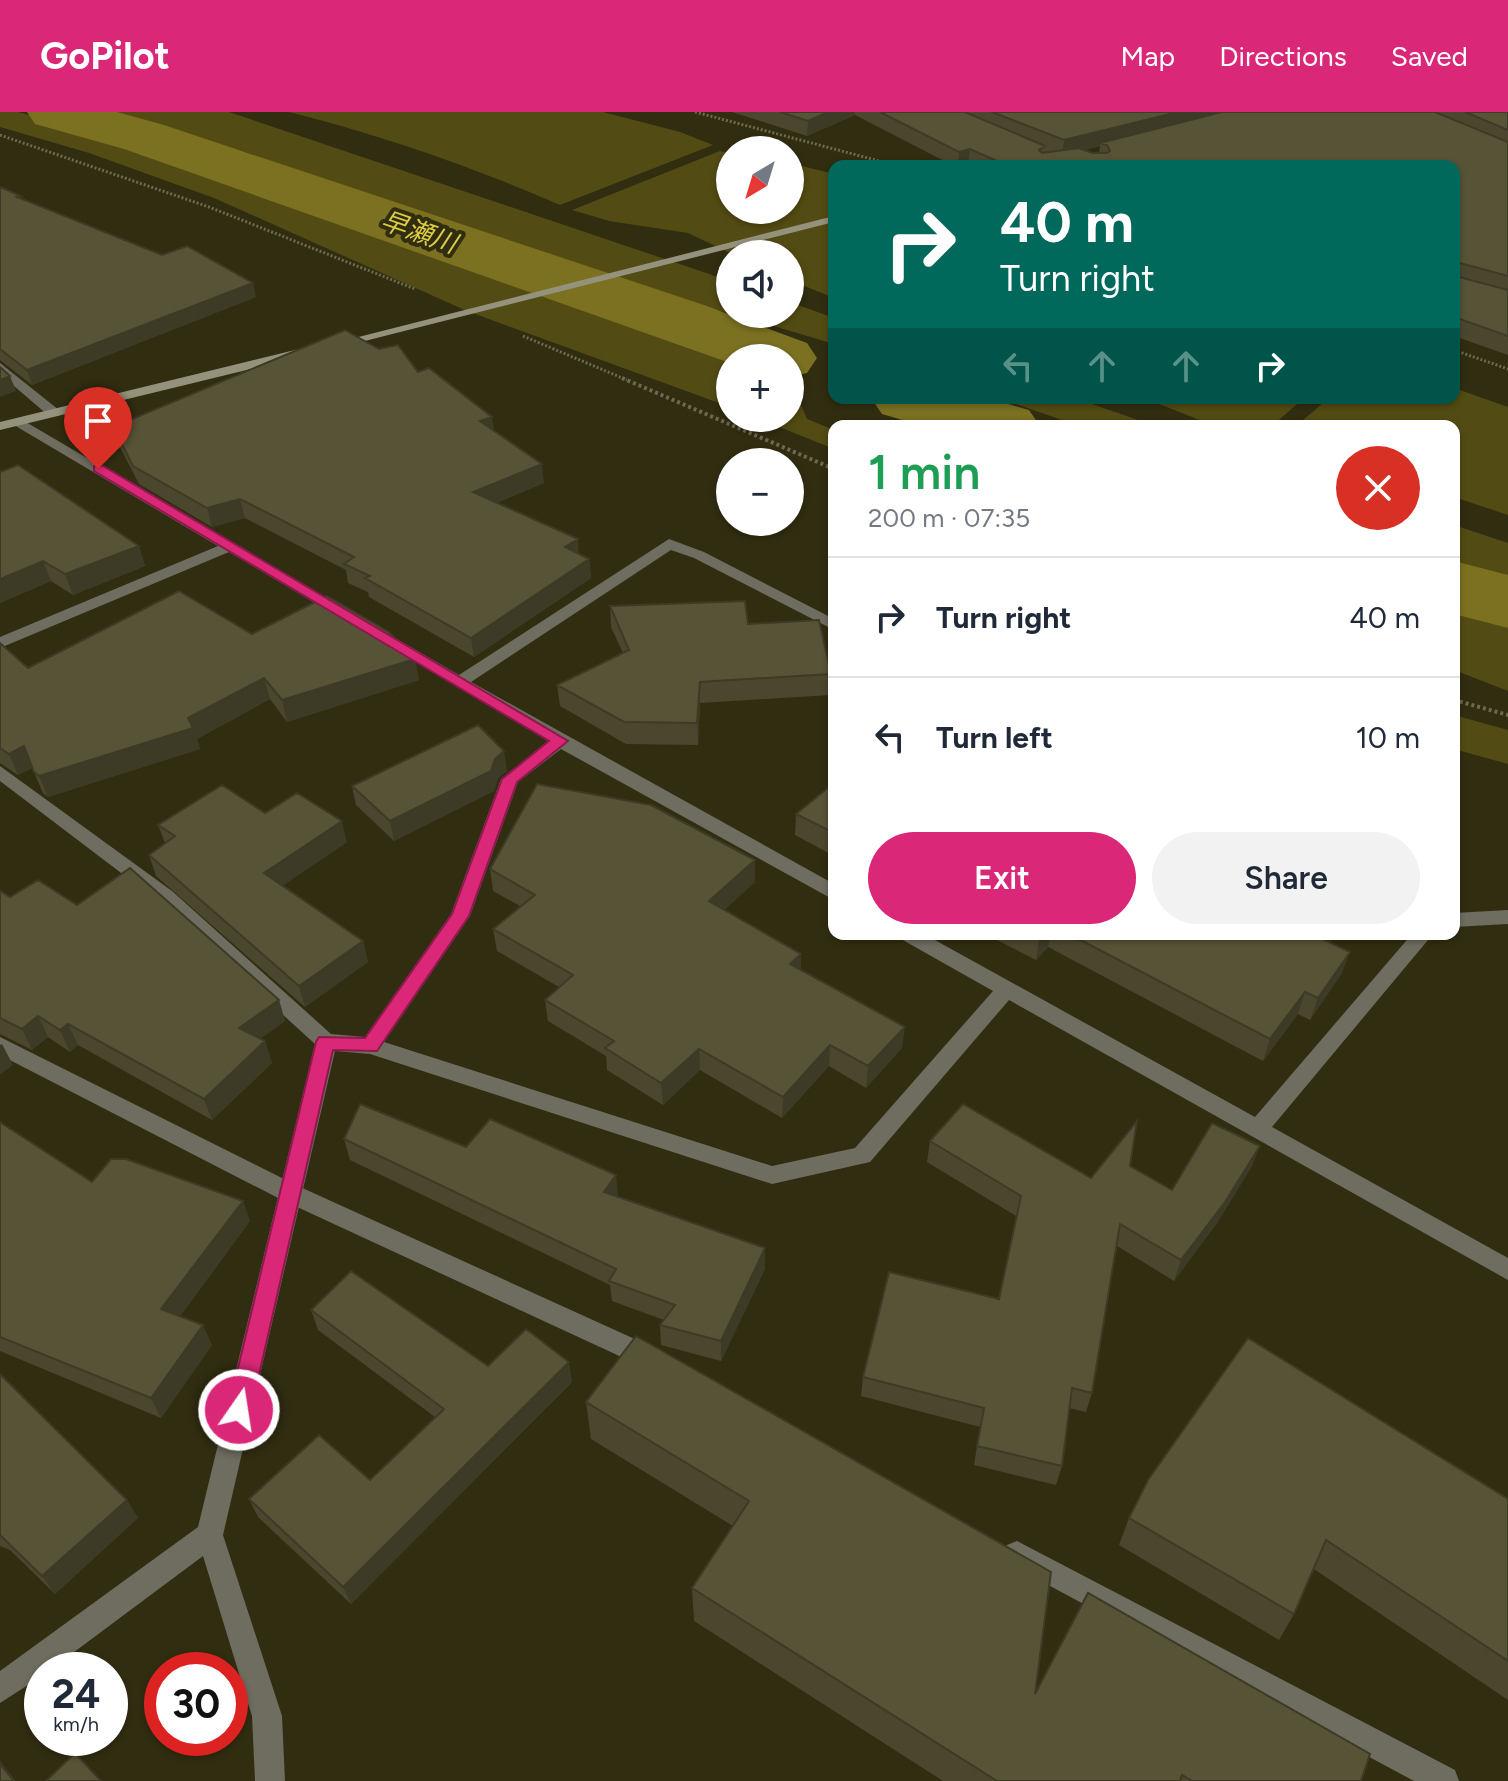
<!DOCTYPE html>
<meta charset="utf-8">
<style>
:root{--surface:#fff;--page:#f2f2f3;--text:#1f2937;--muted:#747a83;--line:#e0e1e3;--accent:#db2777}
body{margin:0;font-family:Figtree,"Noto Sans JP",sans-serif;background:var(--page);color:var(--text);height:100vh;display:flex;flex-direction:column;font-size:30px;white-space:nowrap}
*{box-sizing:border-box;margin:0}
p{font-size:26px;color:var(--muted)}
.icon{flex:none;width:44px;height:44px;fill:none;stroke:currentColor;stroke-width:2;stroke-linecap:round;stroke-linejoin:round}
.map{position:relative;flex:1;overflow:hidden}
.panel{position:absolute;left:828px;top:308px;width:632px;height:520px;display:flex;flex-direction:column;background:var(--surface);border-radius:16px;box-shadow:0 2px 6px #0004}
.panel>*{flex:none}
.top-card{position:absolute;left:828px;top:48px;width:632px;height:244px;border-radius:16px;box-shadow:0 2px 6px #0004;background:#00695c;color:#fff;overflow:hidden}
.needle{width:52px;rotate:218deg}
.fabs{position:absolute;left:716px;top:24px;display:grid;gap:16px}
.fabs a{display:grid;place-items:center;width:88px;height:88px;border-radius:50%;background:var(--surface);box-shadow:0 2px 6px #0004;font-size:40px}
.speed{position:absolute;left:24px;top:1540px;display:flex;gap:16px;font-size:40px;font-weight:700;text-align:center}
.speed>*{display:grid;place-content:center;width:104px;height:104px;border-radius:50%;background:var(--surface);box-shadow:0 2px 6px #0004;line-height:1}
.speed small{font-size:20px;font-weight:400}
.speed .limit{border:12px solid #d22;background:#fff;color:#111}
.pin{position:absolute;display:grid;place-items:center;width:68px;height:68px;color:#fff;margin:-82px -34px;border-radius:50% 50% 50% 0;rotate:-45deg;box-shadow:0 0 8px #0007}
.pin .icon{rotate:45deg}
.me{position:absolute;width:88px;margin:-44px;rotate:13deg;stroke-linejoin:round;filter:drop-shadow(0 0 6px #0008)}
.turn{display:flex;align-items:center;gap:28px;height:168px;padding:0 40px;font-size:36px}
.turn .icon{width:104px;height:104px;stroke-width:2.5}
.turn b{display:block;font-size:56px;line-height:68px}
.lanes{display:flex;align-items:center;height:76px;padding:0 40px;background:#0003;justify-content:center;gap:40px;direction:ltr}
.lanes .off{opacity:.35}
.round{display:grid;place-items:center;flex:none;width:84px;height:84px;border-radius:42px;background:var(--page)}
.head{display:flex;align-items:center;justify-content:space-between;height:136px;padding:0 40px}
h1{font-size:48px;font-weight:600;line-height:60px;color:#1e9e55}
.action{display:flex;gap:16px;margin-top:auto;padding:16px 40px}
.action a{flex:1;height:92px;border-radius:48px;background:var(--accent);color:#fff;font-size:32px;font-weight:600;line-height:92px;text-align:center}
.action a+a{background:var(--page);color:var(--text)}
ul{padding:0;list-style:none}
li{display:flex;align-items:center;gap:24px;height:120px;padding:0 40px;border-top:2px solid var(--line)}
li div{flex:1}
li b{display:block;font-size:30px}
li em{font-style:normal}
header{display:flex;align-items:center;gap:48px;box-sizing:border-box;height:112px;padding:0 40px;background:var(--accent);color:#fff}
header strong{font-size:38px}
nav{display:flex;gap:44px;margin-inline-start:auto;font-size:28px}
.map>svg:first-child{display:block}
.green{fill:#524b13}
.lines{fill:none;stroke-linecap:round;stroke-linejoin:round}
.river{fill:#7b7121;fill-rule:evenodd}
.path-far1{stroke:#6c6950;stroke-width:3;stroke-dasharray:2 2;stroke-linecap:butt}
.path{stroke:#6c6950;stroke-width:4;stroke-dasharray:3 3;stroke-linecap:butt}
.lane{fill:#6f6d60;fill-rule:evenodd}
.street{fill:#6f6d60;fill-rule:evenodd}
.secondary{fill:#94927d;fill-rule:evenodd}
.wall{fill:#4b472f;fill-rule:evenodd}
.shaded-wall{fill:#3d3a26}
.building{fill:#575337;stroke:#3d3a26;stroke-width:2}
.route{fill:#db2777;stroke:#8e194d;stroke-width:2}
.labels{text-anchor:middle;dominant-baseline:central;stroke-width:8;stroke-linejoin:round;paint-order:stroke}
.far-water-label{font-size:26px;font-style:italic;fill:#decd42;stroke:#312d11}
</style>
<header>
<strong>GoPilot</strong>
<nav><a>Map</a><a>Directions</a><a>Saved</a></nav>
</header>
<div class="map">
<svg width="1508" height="1669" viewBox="0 0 1508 1669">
<rect width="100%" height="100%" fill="#312d11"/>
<path class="green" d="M0,0h18l152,43 293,112 212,65 55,28v47l-263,-96 -253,-113 -125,-45 -89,-26z
M109,0h120l501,169v32l-81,-17 -401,-143z
M289,0h314l77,20 33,13 -153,60c-87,-38 -179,-70 -271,-93z
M720,39l10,2v57h60v-47l44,11v124l-44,-18v-26h-58l-44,-21 -79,-12 -37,-11z
M790,190l44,16v26l-100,-30h56z
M1454,276l54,19v108l-54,-18v-71h-158l33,-28h125z
M790,278l6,3 11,26 27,11v19l-77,-31h33z
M999,286h76l80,28h-76z
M1144,286h160l-32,28h-57z
M1454,413l54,18v48l-54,-14z
M1454,493l54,18v68l-54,-21z
M1454,603l54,15v34l-54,-15z"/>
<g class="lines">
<path class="river" d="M27,0h90l47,13 540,180 103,38 10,15 -10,15 -17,4v-19h-60v5l-606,-214 -89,-25z
M871,286h116l42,12 11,16h-117l-41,-12z
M1454,449l54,14v53l-54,-14z"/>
<path class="path-far1" d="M695,0l203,54
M0,23l209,72 206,82
M523,224l104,44
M1454,238l54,19"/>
<path class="path" d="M622,266l212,91
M1454,588l54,15"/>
<path class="lane" d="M0,925l298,149 361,164 3,8 -3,8 -9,3 -9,-3 -359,-166 -282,-145z
M1017,1429l438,229 4,11h-45l-407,-218 -4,-9 4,-9z"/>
<path class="street" d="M0,251l59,47v6h-10l-49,-42z
M19,306l332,195 -8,5 -6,-2 -108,-64 -229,96v-11l218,-91 -204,-121 -2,-3z
M669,427l35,13 130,67v11l-140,-72 -23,-8 -200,132 363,202v16l-273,-151 -43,33 -48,134 -86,126 388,124 83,-18 138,-157 -92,-52 -3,-5h26l331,183 157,-183h21l-161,193 236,131v22l-499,-280 -139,162 -98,22 -402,-130 -35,-3 -112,484 59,181 3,65h-30l-3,-65 -49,-160 -153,114h-8v6l-42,27v-32l198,-144 117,-483 -157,-143 -158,-120v-15l172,125 159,143 34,3 86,-123 50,-135 47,-38 -172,-103 2,-3h12l69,40z
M1508,798v14l-54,3v-14z"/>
<path class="secondary" d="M834,104v6l-501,127 -6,-4z
M299,237l7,4 -2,3 -304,74v-8z"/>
</g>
<path class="wall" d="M732,0h776v243l-54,-19v-170h-500l-99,-51 -48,21zM1100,34l-1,7h-7l-8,-3z
M0,75l23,12 233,98 -224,88 -32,-25z
M418,260l76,59 50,52 -48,20 83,51 10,5 2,19 -117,79 -105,-60 -1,-5 -20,-9 -2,-13 -101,-52 -33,9 -73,-43 -20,-39 -6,-18z
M0,360l139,74 6,20 -72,29 -22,-14 -51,22z
M610,494l138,18 83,50 -1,21 -130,8 -2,42 -72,-1 -66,-38 -3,-21 66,-32 -12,-26z
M252,522l163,25 4,21 -132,42 -17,-23 -73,40 3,10 -152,48 -5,-4 -11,-25 -14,7 -18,-12v-120l28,25z
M507,659l-9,7 -4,13 -100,50 -38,-36 -4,-19z
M834,671v73l-39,-21 1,-21z
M265,701l82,29 -64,43 80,56 5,21 -63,45 -149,-131 -7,-21 16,-12 -7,-18z
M755,748v22l-31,28 178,138 -36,40 -37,-22 -47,52 -82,-48 -37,35 -56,-35 -1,-14 -58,-35 -3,-21 14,-13 -62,-36 -4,-22 27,-23 -27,-15 -3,-22z
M0,779l10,6 67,8 202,95 6,21 -25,18 5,2 7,22 -60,57 -134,-75 -8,7 -22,-15 -16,13 -32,-16z
M985,822h352l-7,8 12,31 -32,47 -12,-6 -35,47 -215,-114 -12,13z
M0,1010l92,60 158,39 -70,95 32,29 -51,73 -161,-67z
M344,1027l122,8 150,28 1,21 148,73 -44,92 -60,-16 -1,-20 4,-5 -52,-19 -2,-16 -260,-125z
M930,1029l161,37 39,-12 42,24 80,-24 -35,57 -43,58 -57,-35 -25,147 -6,19 -17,-4 -7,58 -6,19 -82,-20 6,-38 -119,-31 2,-19 136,-78 17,-83 -89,-54z
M311,1198l177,56 84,16 -221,222 -93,-87 -9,-18 121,-19 65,-63 -117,-87z
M636,1224l399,358 326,87h-418l-249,-160 -2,-33 41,-62 -142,-87 -5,-37z
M0,1262l127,126 11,18 -83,76 -45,-44 -10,-4z
M1508,1387v201l-194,-131 -20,45 -15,26 -160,-95 10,-27z"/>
<path class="shaded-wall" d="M828,0h27v3l-48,21 1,-15z
M1178,0h59l-137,31v3l-38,10 2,-16z
M970,37l-2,16 -10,1 1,-14z
M253,171l3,14 -224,88 -5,-15z
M10,264l6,15 -16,6v-17z
M492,305l3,18 -15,-14z
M542,352l2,19 -69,28 -2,-19z
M240,387l5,19 -33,9 -5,-19z
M578,427l1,19 -14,-11z
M139,434l6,20 -72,29 -8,-21z
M589,447l2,19 -117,79 -3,-19z
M43,449l8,20 -51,22v-24z
M415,547l4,21 -132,42 -5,-22z
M264,566l6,21 -73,40 3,10 -152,48 -9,-21 149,-58z
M700,570v21l-2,42 -1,-22z
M24,634l9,21 -15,8 -9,-21z
M504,639l3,20 -9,7 -4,13 -100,50 -4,-20 105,-62z
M342,709l5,21 -76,52 -7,-21z
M755,748v22l-45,41 -1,-22z
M1044,822h7l-3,13 -12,13 3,-22z
M1326,822h11l-23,26 8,-21z
M363,829l5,21 -63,45 -6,-21z
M1350,840l-8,21 -32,47 8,-22z
M801,842v21l-11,-11z
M1305,880l-7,22 -35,47 7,-22z
M279,888l6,21 -39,28 -7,-21z
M38,904l10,21 -16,13 -10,-21z
M68,912l10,21 -8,7 -10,-22z
M905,915l-3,21 -36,40 2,-22z
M265,929l7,22 -60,57 -8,-21z
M2,932l11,21 -13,10v-30z
M830,933l-1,21 -47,52 1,-21z
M699,937l1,21 -37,35 -2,-22z
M1260,1034l-8,20 -35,57 -43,58 7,-21z
M616,1063l2,20 -12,17 -2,-20z
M243,1089l7,20 -79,108 -10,-20z
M765,1136v21l-44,92v-20z
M203,1213l9,20 -51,73 -10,-20z
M569,1250l3,20 -221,222 -8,-17z
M127,1388l11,18 -83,76 -13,-18z
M0,1649l16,20h-2l-14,-17z"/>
<path class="building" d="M780,0h48l-20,9z
M880,0h85l80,34 -6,4 3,3 37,-5 13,5h15l3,-2 -3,-6 -7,-2 122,-31h213l73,30v134l-48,-13 -4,3 3,11 49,13v46l-54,-19v-151h-446l-38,-17 -11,3z
M992,0h186l-114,28z
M1465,0h43v18z
M0,75l21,9 -4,1 145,58 25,-9 66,37 -226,87 -27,-21z
M345,218l34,19 19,-4 20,27 11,-4 63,49 -12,4 62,43 -69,28 105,47 -13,8 24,12 -118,79 -106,-60 5,-2 -26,-12 10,-7 -114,-58 -33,9 -74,-42 -20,-39z
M0,255l10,9 -10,4z
M18,353l121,81 -74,28 -22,-13 -43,18v-107z
M179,479l73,43 75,-38 62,36 26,27 -133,41 -18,-22 -76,40 5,10 -154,48 -5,-4 -10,-26 -15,8 -9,-6v-105l28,25z
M745,489l3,23 71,-4 12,54 -131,8 -3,41 -73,-1 -67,-37 72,-35 -19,-44z
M478,613l26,26 -9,8 -4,12 -101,50 -38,-35z
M834,671v50l-38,-19z
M537,672l114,21 104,55 -46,41 92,53 -11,10 115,63 -37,39 -38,-21 -47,52 -84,-48 -38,34 -56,-35 9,-7 -69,-41 28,-25 -80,-46 42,-34 -45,-26z
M222,673l43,28 32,-20 45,28 -78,52 99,68 -64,45 -150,-131 26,-19 -17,-11z
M130,756l149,132 -40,28 26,13 -61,58 -136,-75 -8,6 -22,-14 -16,13 -22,-11v-127l10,6 28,-17 39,25z
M1031,822h13l-5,4z
M1069,822h257l-4,5 28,13 -32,46 -13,-6 -35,47z
M360,992l106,43 24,-28 126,56 -12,17 161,56 -44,93 -61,-16 15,-20 -66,-24 7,-12 -272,-130z
M963,992l128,74 46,-57 -7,45 42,24 40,-67 48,23 -35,56 -44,58 -61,-36 -28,169 -20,-5 -10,78 -85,-20 7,-38 -121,-31 26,-105 110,27 22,-103 -91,-55z
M0,1010l92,60 19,-23h15l117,42 -82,108 42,16 -52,73 -151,-61z
M351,1159l137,95 38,-37 43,33 -226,225 -94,-88 70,-64 51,45 74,-71 -133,-99z
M636,1224l415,236 -16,122 53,-101 282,161 -9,27h-169l-10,-6 -2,6h-183l-305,-193 57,-87 -163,-99z
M1248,1226l260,161v162l-182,-121 -32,74 -165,-96 19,-38z
M0,1262l127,126 -85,76 -42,-41z
M75,1641l26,28h-55z
M0,1652l14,17h-14z"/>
<path class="route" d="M94,354h9l465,275 -51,41 -48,134 -92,135 -44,-1 -82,360 -4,8 -8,3 -8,-3 -3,-8 88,-368 3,-5 46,1 87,-124 50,-135 47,-38 -455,-270z"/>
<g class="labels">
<g class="far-water-label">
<text transform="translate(419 120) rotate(19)">早瀬川</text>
</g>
</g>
</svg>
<div class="fabs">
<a><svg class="needle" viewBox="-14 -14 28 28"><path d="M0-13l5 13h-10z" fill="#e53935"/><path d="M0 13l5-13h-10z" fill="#747a83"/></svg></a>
<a><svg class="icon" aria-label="sound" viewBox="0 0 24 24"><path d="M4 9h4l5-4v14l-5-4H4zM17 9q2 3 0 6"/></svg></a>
<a>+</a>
<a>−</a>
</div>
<div class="speed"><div>24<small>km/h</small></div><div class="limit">30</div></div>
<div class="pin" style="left:98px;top:357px;background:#d93025"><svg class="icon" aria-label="arrive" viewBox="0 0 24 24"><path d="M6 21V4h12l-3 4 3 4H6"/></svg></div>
<svg class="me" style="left:239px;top:1298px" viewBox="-20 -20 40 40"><circle r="17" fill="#db2777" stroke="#fff" stroke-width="3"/><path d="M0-11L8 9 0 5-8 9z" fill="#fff"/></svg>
<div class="top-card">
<div class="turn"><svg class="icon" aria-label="right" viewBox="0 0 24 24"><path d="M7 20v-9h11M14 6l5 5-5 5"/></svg><div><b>40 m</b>Turn right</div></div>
<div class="lanes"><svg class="icon off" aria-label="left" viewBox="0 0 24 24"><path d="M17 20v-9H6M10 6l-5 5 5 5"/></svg><svg class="icon off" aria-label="ahead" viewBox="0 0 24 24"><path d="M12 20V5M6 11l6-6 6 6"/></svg><svg class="icon off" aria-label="ahead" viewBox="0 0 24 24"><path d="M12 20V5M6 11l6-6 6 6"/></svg><svg class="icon" aria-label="right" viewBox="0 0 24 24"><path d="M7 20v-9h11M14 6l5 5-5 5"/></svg></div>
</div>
<section class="panel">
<div class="head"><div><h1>1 min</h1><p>200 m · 07:35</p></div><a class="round" style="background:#d93025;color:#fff"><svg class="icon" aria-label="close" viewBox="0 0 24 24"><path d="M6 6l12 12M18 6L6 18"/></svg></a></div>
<ul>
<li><svg class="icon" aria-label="right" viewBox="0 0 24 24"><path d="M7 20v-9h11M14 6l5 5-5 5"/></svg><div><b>Turn right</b></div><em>40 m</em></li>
<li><svg class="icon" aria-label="left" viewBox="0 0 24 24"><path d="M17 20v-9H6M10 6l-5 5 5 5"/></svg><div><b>Turn left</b></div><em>10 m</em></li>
</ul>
<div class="action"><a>Exit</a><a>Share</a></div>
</section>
</div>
